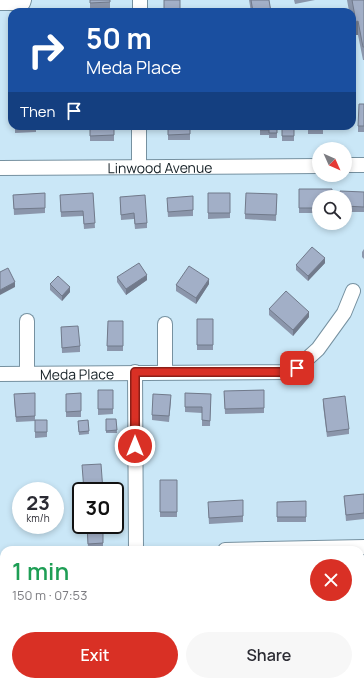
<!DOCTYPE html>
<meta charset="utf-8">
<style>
:root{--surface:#fff;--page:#f7f7f7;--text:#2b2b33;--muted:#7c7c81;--accent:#d93025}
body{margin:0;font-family:Manrope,sans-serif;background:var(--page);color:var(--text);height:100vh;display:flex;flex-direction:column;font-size:15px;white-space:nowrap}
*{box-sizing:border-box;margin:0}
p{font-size:13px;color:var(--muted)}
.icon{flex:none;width:22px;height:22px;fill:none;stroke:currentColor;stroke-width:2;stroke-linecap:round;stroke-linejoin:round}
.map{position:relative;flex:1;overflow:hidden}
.panel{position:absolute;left:0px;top:546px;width:364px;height:140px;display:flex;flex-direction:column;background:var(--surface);border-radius:12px 12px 0 0;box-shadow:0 2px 6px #0003}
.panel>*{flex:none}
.top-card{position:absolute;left:8px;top:8px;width:348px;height:122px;border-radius:12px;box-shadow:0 2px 6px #0003;background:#1a4fa0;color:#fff;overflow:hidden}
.needle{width:26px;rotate:135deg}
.fabs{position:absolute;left:312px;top:142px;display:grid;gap:8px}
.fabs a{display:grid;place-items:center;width:40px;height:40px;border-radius:50%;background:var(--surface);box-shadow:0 2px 6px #0003;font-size:20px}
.speed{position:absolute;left:12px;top:482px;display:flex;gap:8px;font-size:20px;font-weight:700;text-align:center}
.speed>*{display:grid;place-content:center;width:52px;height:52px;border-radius:50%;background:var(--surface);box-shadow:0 2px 6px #0003;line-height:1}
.speed small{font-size:10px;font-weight:400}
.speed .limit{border:2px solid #111;border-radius:6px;background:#fff;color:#111}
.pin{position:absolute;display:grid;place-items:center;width:34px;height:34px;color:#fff;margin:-17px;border-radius:8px;box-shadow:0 2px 6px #0006}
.me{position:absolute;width:44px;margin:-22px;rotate:0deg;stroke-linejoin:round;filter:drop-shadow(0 0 3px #0008)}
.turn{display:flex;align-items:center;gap:14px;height:84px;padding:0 12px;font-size:18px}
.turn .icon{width:52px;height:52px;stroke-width:2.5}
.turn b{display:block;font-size:28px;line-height:34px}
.then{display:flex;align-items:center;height:38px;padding:0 12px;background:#0003;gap:8px;font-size:15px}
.round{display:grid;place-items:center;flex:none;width:42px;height:42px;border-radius:21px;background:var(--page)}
.headline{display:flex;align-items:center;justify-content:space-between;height:68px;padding:0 12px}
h1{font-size:24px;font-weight:600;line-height:30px;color:#1e9e55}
.button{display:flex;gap:8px;margin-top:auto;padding:8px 12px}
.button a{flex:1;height:46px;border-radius:24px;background:var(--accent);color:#fff;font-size:16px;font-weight:600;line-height:46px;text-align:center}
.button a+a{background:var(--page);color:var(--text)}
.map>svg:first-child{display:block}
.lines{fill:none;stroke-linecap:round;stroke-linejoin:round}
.minor-casing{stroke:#7691a0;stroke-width:16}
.minor{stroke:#fff;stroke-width:14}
.wall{fill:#8b96ab}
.shaded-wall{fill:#717a8b}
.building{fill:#a2afc7;stroke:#717a8b}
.route-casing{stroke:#8d1f18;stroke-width:10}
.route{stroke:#d93025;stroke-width:7}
.labels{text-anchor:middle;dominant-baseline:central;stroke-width:3;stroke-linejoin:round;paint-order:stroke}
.street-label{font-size:14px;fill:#131e24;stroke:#e0f2fc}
</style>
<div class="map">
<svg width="364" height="686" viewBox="0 0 364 686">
<rect width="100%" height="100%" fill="#cae7f7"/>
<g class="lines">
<defs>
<g id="minor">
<path d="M0,3h23l1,-3"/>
<path d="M140,12v-12"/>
<path d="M345,165h19"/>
<path d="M139,167v-41"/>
<path id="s1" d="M0,168l319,-2"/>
<path d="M165,324v48"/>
<path d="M135,372l1,178"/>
<path d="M27,373v-52"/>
<path id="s2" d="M0,374l289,-2 8,-4 21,-19 26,-36 9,-22"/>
<path d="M225,550l139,-3"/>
<path d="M138,682v4"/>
</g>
</defs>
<use href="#minor" class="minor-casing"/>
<use href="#minor" class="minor"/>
</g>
<path class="wall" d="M90,0l20,2v6h-20z
M249,0h20l2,12h-20z
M294,0h21l-20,4z
M347,0h17v60h-1l-5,-25h-2l-4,-19v-4h-1v-1h-2z
M364,104v28h-6v-6z
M15,126h21v6l-21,1z
M90,126h24v15h-24z
M168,126h22v14h-22z
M260,126h34v15h-12v-12h-5v9h-8v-3h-9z
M308,126h27v3h-12v5h-15z
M299,189l20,8v16h-20z
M364,192v20h-19v-15z
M45,193v20l-31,2 -1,-20z
M93,193l2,35 -11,1 -1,-13 -22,1 -1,-17z
M208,193h22v25l-22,1z
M277,194l-1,27 -31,-2v-5z
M120,197l27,26v5l-12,1 -1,-10 -13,1z
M167,203l26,7v6l-25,1z
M364,249v10l-2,-2v-5z
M325,263l-17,18 -12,-11v-5z
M117,277l30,3 -21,15 -9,-13z
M50,284l20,8 -8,9 -12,-11z
M209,284l-13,20 -20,-13v-6z
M269,309l40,8 -16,19 -24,-21z
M197,319h16v31h-16z
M108,321h15v30h-16z
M61,327l19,19v6l-18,1z
M98,390h15v24l-15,1z
M264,390v23l-39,1 -1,-23z
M35,393v27l12,12v5l-12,1v-17l-19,1 -2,-22z
M81,393v24h-15v-23z
M185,393l26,1 -1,32h-8v-13l-17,-1z
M323,399l26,30v5l-22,3 -4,-32z
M171,401l-2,21 -17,-2v-5z
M106,419h10l1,14h-11z
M88,420l1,14 -10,1 -1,-11z
M160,480h17v37h-17z
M364,494v25l-18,2 -2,-25z
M306,501v21h-29v-20z
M208,507l35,9v6l-34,2z
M87,525h16v24h-15z
M364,577v28l-4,1v-28z"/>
<path class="shaded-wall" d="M358,21v14h-2v-13z
M325,258v5l-17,18v-5z
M147,275v5l-21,15v-6z
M209,279v5l-13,20v-6z
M15,282v5l-15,8v-5z
M70,287v5l-8,9v-5z
M309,312v5l-16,19v-6z"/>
<path class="building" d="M90,0h20v2l-20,1z
M164,0h16v12h-16z
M251,0h18l2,12h-18z
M352,0h12v47h-1l-5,-26 -2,1z
M359,104h5v22h-6z
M15,126h21v1l-21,1z
M90,126h24v9l-24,1z
M168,126h22v8l-22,1z
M260,126h17v7h-8v-3h-9z
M282,126h12v10h-12z
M308,126h15v2l-15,1z
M299,189h33v8h-13v11h-20z
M340,191l24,1v15l-19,-1v-9h-5z
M45,193v15l-31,1 -1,-14z
M93,193l2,30 -11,1 -1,-13 -22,1 -1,-17z
M208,193h22v20h-22z
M246,193l31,1 -1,21 -31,-1z
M145,195l2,28 -12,1 -1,-11 -13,2 -1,-18z
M193,196v14l-25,2 -1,-14z
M312,247l13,11 -17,18 -12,-11z
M139,263l8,12 -21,14 -9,-12z
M189,266l20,13 -13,19 -20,-13z
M8,268l7,14 -15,8v-18z
M58,276l12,11 -8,9 -12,-12z
M286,291l23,21 -16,18 -24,-21z
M197,319h16v26h-16z
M108,321h15v25h-16z
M78,326l2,20 -18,2 -1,-21z
M98,390h15v19h-15z
M264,390v18l-39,1 -1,-18z
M35,393v23l-19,1 -2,-23z
M81,393v18l-15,1v-18z
M185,393l26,1 -1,27 -8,-1v-13h-17z
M153,394l18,1 -2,21 -17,-1z
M345,396l4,33 -22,3 -4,-33z
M106,419h10l1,11 -11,1z
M35,420h12v12h-12z
M88,420l1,11 -10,1 -1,-11z
M101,464l2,27h-19l-2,-26z
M160,480h17v32h-17z
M364,494v19l-18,2 -2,-19z
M243,500v16l-34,2 -1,-16z
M306,501v16h-29v-15z
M87,525h16v18l-15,1z
M364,577v23l-4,1v-23z"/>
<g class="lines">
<defs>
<path id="route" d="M135,446v-74h154l8,-4"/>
</defs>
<use href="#route" class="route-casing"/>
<use href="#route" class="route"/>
</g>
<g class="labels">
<g class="street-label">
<text stroke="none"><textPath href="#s1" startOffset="160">Linwood Avenue</textPath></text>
<text stroke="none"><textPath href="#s2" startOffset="77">Meda Place</textPath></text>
</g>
</g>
</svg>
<div class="fabs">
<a><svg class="needle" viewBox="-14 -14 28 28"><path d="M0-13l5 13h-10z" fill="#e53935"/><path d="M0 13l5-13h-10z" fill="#7c7c81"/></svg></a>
<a><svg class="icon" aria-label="search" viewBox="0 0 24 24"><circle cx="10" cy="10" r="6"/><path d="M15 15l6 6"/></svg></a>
</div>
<div class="speed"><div>23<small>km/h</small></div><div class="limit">30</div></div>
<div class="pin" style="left:297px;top:368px;background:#d93025"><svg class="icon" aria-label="arrive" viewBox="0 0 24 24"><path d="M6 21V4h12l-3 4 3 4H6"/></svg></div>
<svg class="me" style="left:135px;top:446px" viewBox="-20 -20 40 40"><circle r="17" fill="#d93025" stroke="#fff" stroke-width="3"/><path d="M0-11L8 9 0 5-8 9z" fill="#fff"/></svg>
<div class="top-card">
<div class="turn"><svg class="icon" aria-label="right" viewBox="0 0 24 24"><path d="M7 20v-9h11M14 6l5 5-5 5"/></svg><div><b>50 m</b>Meda Place</div></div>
<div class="then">Then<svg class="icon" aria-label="arrive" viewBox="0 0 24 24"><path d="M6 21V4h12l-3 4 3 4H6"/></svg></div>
</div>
<section class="panel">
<div class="headline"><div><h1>1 min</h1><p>150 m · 07:53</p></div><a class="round" style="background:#d93025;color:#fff"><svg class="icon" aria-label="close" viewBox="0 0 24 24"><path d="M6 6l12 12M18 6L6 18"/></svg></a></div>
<div class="button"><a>Exit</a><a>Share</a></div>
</section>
</div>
